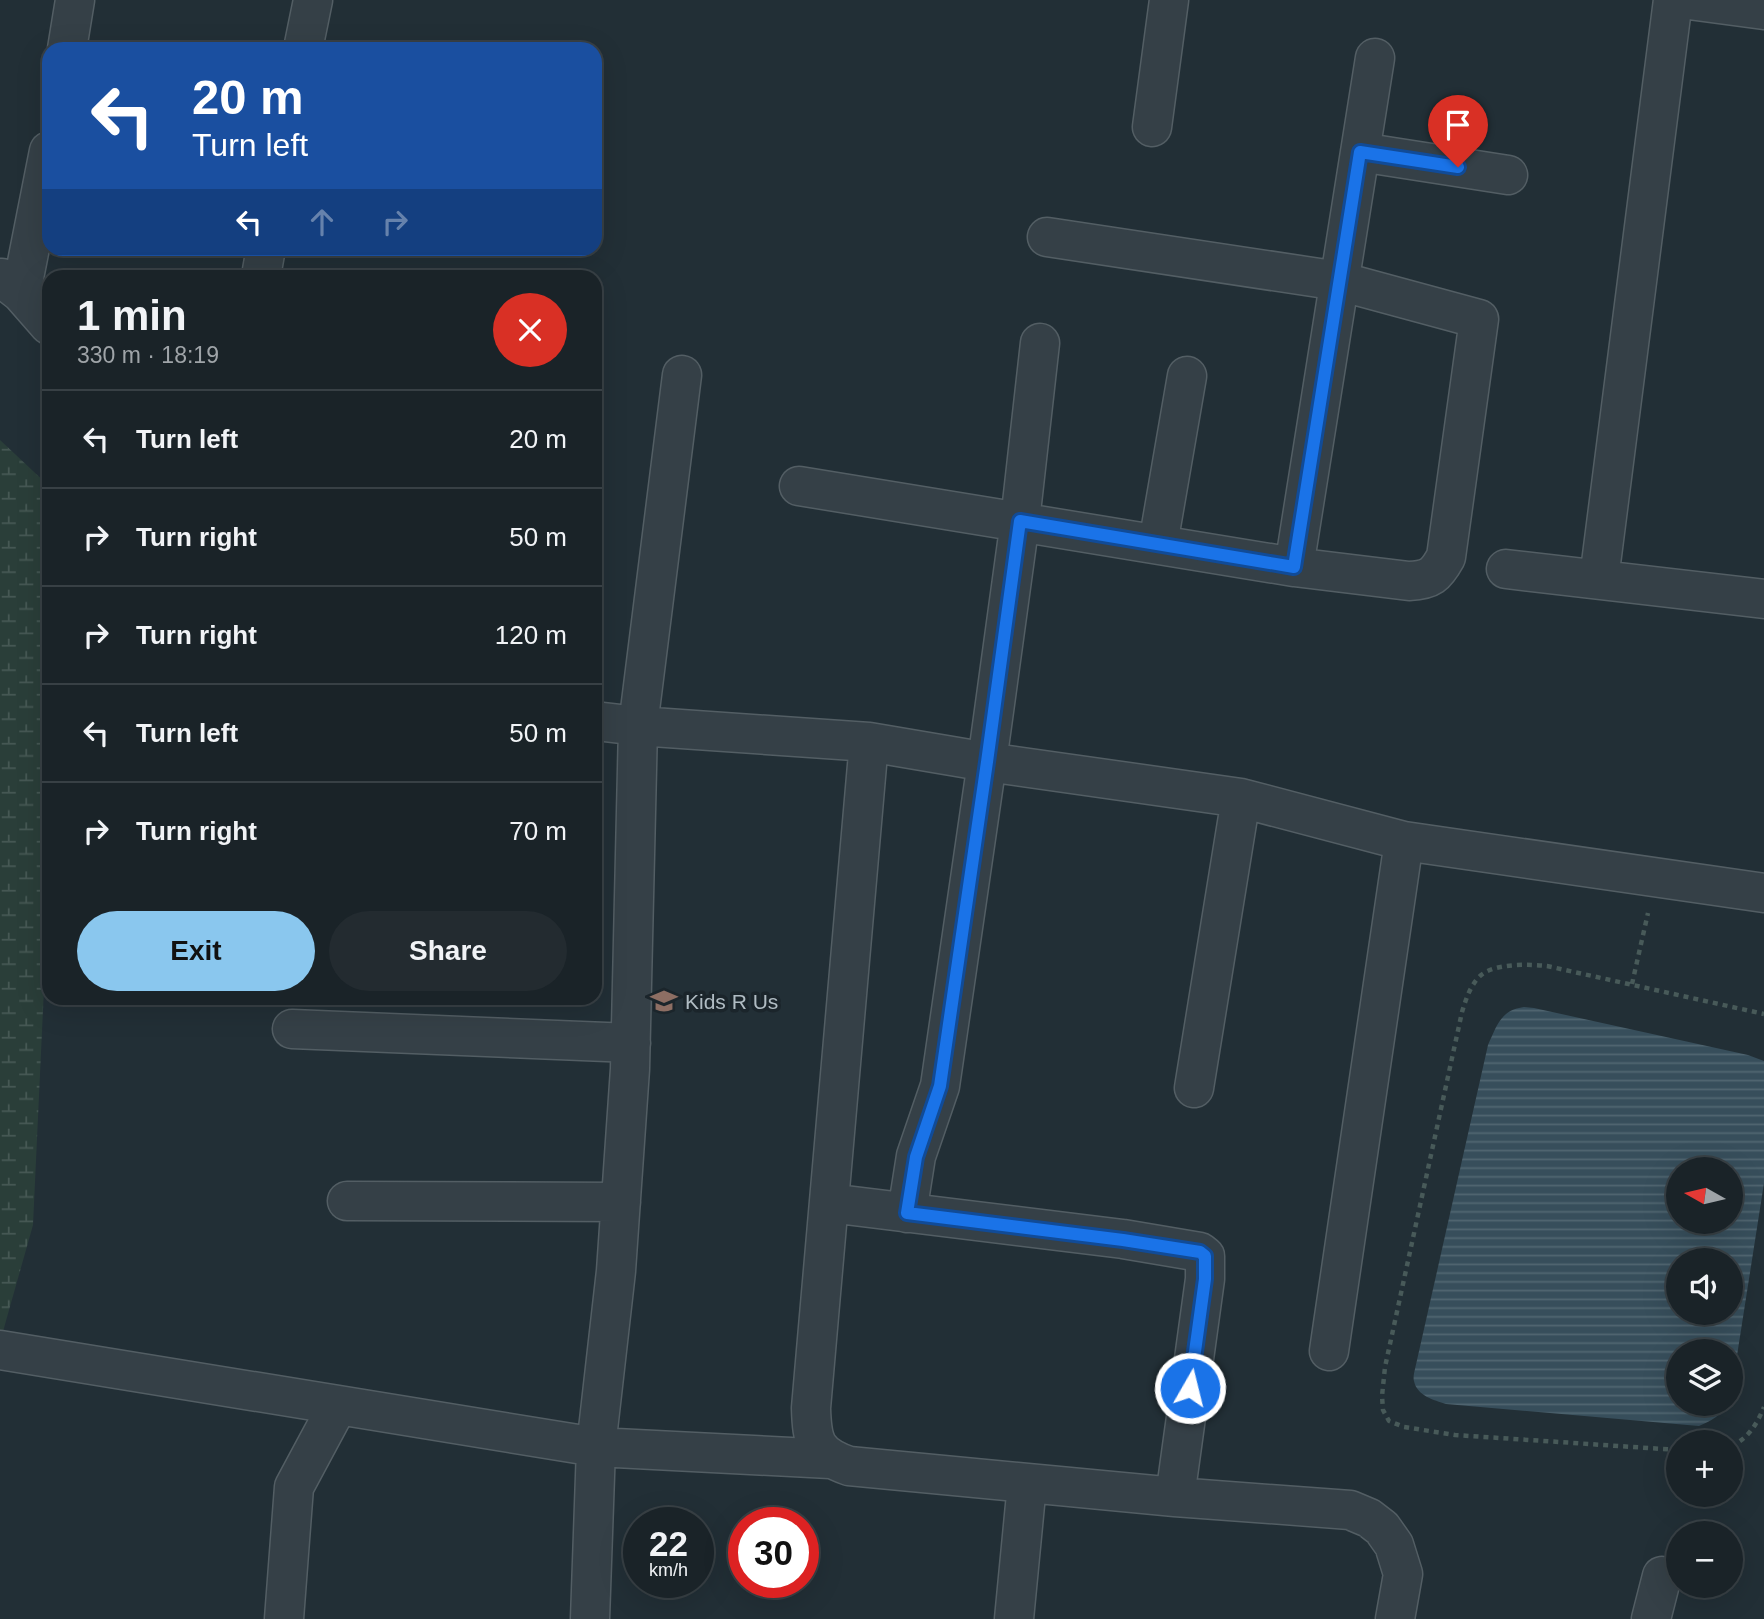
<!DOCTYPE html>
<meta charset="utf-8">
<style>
:root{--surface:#1a2328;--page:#232b30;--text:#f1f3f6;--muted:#9fa4a8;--line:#384045;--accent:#8ac7ee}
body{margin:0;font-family:Helvetica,sans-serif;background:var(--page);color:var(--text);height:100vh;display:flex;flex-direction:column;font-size:26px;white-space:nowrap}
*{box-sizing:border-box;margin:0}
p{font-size:23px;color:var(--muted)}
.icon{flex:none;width:38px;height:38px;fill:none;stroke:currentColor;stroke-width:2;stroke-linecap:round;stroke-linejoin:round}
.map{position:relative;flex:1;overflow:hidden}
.drawer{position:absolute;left:42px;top:270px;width:560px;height:735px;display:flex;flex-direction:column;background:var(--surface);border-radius:21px;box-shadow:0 7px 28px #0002,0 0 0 2px var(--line)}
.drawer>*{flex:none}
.banner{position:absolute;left:42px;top:42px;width:560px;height:214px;border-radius:21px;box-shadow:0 7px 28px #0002,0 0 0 2px var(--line);background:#1a4fa0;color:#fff;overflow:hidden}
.needle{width:46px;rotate:278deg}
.tools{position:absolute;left:1666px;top:1157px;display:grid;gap:14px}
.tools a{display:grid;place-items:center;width:77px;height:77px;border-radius:50%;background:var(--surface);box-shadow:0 7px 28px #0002,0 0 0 2px var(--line);font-size:35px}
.speed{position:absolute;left:623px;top:1507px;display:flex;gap:14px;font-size:35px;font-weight:700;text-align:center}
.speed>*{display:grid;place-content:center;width:91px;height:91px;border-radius:50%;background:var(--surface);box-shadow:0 7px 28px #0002,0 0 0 2px var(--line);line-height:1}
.speed small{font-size:18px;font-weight:400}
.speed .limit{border:10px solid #d22;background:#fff;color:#111}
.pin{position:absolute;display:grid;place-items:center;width:60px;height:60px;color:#fff;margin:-72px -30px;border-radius:50% 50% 50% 0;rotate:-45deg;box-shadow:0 0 7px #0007}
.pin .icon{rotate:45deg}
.me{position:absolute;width:77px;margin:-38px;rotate:8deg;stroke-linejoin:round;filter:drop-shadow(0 0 5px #0008)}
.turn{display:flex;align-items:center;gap:24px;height:147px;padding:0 35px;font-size:32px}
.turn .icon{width:91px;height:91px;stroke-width:2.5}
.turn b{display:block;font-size:49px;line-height:60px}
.lanes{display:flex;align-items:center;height:66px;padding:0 35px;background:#0003;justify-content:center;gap:35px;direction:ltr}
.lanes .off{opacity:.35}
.round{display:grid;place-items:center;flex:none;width:74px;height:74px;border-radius:37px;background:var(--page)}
.summary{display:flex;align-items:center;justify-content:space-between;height:119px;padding:0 35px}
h1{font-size:42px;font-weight:800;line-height:52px}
.action{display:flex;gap:14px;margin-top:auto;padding:14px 35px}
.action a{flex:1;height:80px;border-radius:42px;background:var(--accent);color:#111;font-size:28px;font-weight:800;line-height:80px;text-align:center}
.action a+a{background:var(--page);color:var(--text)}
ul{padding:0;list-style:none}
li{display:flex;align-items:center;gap:21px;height:98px;padding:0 35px;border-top:2px solid var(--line)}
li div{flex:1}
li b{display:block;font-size:26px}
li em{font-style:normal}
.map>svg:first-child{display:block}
.wetland{fill:url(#wetland-marsh)}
.water{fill:url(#water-rules);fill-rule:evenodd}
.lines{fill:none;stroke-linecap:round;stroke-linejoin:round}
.minor-casing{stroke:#535e64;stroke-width:41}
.path{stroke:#485a59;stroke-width:4.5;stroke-dasharray:5 5;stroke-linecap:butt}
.minor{stroke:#354047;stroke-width:38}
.route-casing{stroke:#114b97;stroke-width:18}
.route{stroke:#1a73e8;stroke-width:12}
.labels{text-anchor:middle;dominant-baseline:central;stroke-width:7;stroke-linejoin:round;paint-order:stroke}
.poi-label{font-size:21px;fill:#b0bcc3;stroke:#1b252b;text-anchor:start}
</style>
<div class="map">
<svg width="1764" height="1619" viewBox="0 0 1764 1619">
<defs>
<pattern id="wetland-marsh" width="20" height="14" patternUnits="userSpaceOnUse" patternTransform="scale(1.75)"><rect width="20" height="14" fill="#2a3e39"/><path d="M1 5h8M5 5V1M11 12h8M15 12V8" fill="none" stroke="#465854"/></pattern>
<pattern id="water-rules" width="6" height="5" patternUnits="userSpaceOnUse" patternTransform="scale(1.75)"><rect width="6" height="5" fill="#374e5b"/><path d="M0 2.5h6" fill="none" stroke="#516671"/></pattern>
</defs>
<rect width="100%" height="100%" fill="#222f36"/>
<path class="wetland" d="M0,440l49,46v394l-16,345 -33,117z"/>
<path class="water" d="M1524,1007l10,1 214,47 16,6v122l-33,211v-43h-53v53h49c-5,11 -16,17 -28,22l-253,-22c-12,-4 -29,-8 -32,-23 -1,-3 0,-8 1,-12l73,-324c9,-20 13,-35 36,-38zM1731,1169v53h-53v-53zM1731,1260v52h-53v-52z"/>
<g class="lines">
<defs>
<path id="minor" d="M1689,0l75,10
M67,49l8,-49
M303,49l10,-49
M1152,127l17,-127
M1360,152l148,23
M261,276l5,-28
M2,278l19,15 28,32
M21,293l28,-142
M799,486l495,81 115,14c22,-1 27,-6 37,-24l33,-238 -140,-38 -292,-44
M1158,544l29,-168
M1294,567l81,-509
M1506,569l258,30
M1599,579l74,-579
M595,721l43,5 231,16 118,20 254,36 163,43 360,52
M869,742l-58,666c1,34 4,46 38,58l326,31 175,13 19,8 13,10 12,17 9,29 -8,45
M292,1029l339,14
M1194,1088l47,-290
M347,1201l274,1
M829,1203l294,36 77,13 5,4v23l-30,218
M907,1213l9,-57 24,-70 47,-324 33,-241 20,-178
M0,1350l596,97 234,12
M1329,1351l75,-510
M284,1619l10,-132 44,-82
M590,1619l6,-172 20,-176 14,-202 8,-343 44,-351
M1014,1619l13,-135
M1651,1619l11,-43"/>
</defs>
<use href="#minor" class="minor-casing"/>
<path class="path" d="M1632,984l16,-71
M1731,1446c17,-7 26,-22 33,-39
M1678,1450l-223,-15 -51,-8 -15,-6 -6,-11 -1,-14 3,-29 77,-355c4,-13 8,-26 18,-36 14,-13 49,-12 67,-10l217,48"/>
<use href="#minor" class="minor"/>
</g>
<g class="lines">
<defs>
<path id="route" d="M1190,1388l15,-109v-23l-5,-4 -77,-12 -216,-27 9,-56 24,-71 47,-324 33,-241 274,46 66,-415 98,15"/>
</defs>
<use href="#route" class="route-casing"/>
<use href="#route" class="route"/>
</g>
<defs>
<symbol id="school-bare" viewBox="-9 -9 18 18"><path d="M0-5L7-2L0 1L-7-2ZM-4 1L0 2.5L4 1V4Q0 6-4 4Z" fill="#8d6e63" stroke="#1b252b" stroke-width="2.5" paint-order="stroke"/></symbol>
</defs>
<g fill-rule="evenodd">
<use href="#school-bare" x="645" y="982" width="38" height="38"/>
</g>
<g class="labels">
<g class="poi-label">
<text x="685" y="1001">Kids R Us</text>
</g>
</g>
</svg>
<div class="tools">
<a><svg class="needle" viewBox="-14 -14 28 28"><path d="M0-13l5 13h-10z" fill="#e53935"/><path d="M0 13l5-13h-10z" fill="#9fa4a8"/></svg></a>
<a><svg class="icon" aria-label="sound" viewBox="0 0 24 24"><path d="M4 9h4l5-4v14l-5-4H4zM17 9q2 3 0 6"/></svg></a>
<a><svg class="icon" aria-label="layers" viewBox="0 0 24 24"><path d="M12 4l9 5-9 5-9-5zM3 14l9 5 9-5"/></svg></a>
<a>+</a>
<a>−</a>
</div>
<div class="speed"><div>22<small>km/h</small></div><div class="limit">30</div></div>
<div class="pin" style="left:1458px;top:167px;background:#d93025"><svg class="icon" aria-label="arrive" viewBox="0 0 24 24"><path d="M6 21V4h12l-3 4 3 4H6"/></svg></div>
<svg class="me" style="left:1190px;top:1388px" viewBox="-20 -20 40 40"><circle r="17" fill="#1a73e8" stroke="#fff" stroke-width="3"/><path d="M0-11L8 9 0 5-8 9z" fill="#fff"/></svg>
<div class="banner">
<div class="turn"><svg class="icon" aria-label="left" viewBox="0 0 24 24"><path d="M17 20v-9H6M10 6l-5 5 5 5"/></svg><div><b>20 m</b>Turn left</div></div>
<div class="lanes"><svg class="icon" aria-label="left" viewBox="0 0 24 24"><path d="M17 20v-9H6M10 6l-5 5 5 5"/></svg><svg class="icon off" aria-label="ahead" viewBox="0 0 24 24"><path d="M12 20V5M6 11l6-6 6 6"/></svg><svg class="icon off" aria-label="right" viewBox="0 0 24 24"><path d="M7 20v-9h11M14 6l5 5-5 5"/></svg></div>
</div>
<section class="drawer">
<div class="summary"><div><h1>1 min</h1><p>330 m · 18:19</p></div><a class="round" style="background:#d93025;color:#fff"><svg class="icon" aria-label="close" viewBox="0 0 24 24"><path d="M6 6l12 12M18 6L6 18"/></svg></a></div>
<ul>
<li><svg class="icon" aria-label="left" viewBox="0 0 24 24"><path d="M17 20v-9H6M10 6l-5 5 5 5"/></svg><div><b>Turn left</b></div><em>20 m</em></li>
<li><svg class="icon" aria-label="right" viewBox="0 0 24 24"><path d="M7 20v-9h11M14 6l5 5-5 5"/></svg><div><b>Turn right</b></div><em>50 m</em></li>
<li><svg class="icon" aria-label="right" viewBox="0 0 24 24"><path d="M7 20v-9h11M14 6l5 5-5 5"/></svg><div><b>Turn right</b></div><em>120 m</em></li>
<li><svg class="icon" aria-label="left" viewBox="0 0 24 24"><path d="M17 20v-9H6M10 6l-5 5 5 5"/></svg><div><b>Turn left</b></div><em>50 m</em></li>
<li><svg class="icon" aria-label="right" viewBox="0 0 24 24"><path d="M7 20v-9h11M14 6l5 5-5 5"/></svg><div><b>Turn right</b></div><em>70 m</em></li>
</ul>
<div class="action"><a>Exit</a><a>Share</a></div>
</section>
</div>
